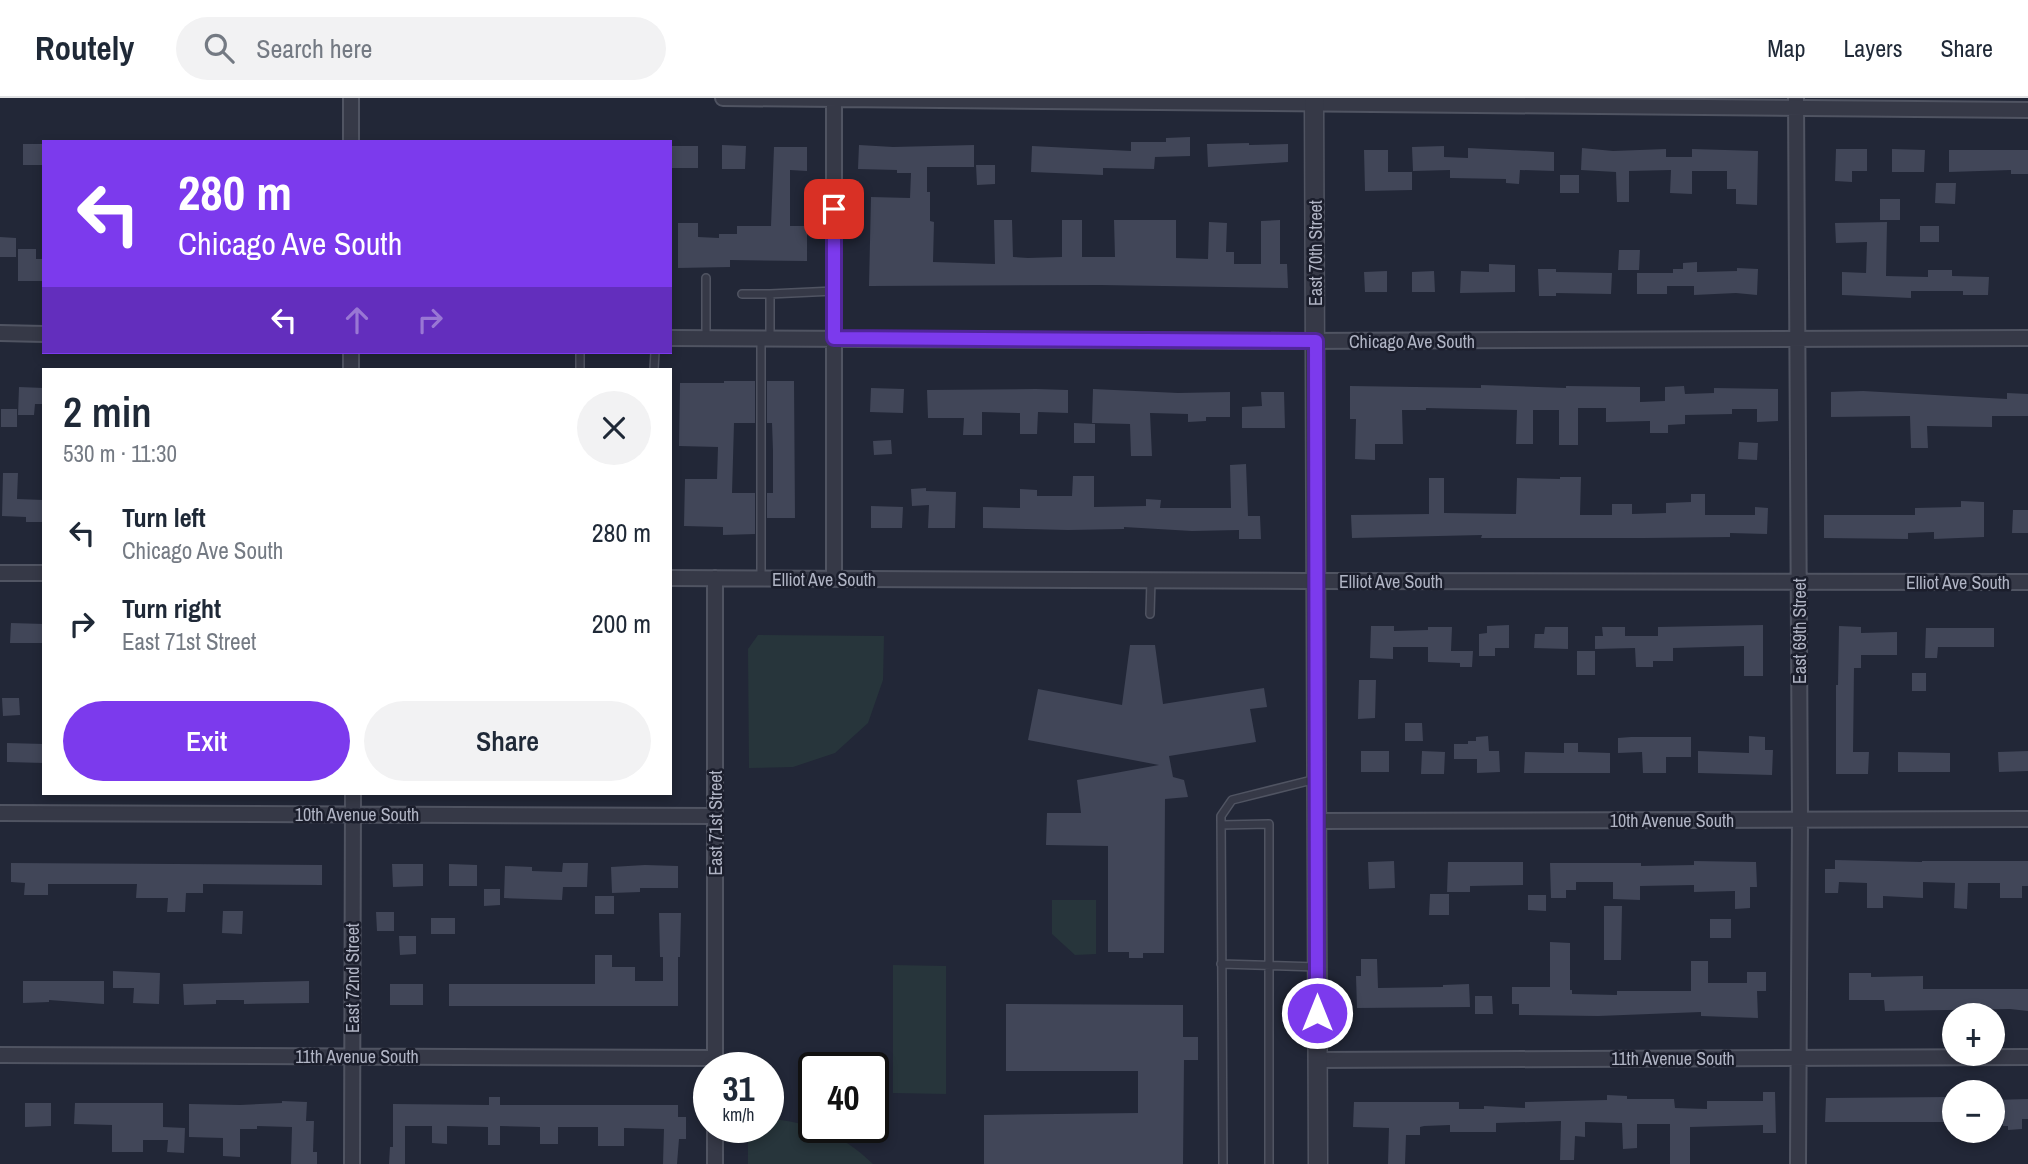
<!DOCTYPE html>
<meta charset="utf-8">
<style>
:root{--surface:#fff;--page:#f2f2f3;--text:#1f2937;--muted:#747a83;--line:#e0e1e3;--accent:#7c3aed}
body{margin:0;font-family:"Archivo Narrow",sans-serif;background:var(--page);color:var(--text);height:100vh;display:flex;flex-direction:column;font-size:26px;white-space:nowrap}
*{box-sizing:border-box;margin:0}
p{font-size:23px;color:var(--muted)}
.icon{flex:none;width:38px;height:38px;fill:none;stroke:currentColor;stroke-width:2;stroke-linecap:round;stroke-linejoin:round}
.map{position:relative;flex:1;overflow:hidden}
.side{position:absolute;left:42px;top:270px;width:630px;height:427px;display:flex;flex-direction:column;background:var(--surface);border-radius:0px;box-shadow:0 4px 10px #0003}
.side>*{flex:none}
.banner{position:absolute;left:42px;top:42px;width:630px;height:214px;border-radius:0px;box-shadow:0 4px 10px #0003;background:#7c3aed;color:#fff;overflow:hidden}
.fabs{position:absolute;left:1942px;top:905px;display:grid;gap:14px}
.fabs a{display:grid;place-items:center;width:63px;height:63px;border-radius:50%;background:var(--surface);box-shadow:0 4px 10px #0003;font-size:35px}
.speed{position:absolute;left:693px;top:954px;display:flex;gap:14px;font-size:35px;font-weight:700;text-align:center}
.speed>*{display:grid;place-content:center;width:91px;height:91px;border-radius:50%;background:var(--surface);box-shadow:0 4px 10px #0003;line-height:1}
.speed small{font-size:18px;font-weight:400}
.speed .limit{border:4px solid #111;border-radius:10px;background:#fff;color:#111}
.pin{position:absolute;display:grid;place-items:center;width:60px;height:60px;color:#fff;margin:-30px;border-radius:14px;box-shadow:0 4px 10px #0006}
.me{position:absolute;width:77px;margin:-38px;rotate:0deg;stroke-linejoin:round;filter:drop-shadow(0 0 5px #0008)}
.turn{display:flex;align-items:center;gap:24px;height:147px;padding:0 21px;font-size:32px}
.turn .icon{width:91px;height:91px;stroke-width:2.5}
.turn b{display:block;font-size:49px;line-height:60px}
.lanes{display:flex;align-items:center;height:66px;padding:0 21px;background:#0003;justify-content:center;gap:35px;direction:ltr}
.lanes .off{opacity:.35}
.round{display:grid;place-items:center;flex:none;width:74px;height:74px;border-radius:37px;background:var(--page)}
.overview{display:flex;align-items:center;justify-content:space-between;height:119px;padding:0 21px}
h1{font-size:42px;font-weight:600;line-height:52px}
.action{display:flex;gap:14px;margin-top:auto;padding:14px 21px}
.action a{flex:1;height:80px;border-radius:42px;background:var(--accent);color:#fff;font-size:28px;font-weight:600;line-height:80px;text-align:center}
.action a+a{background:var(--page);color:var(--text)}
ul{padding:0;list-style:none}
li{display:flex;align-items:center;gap:21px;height:91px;padding:0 21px}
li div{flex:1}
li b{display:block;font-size:26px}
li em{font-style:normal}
header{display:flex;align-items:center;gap:42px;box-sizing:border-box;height:98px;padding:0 35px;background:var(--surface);border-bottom:2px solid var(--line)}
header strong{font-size:33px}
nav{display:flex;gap:38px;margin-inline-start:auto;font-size:24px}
.search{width:490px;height:63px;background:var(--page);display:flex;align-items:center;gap:18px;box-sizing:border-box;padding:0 24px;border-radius:38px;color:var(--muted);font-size:26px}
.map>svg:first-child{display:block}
.green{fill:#27353b}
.building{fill:#414658}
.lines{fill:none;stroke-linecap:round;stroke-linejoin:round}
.service-casing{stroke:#505462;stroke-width:10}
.minor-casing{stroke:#505462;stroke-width:18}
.tertiary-casing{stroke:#505462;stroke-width:21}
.service{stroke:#363947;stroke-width:7}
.minor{stroke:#363947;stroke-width:14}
.tertiary{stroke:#363947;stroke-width:18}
.route-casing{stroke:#51269a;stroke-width:18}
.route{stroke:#7c3aed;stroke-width:12}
.labels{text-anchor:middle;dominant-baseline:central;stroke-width:5;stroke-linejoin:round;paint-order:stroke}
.street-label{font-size:18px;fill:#b0b4c4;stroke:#1b1e2c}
</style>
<header>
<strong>Routely</strong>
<div class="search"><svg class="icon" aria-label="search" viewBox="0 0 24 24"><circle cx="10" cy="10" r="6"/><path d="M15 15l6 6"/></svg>Search here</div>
<nav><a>Map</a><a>Layers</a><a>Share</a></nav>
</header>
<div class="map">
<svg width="2028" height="1066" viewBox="0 0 2028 1066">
<rect width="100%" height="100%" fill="#222737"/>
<path class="green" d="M758,537l126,1 -1,44 -15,43 -33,30 -42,14 -44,1 -1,-119z
M1052,802h44v54l-21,1 -23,-21z
M893,867l53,1v128l-53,-1z
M768,1020c44,6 73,15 105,46h-125v-37h20z"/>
<path class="building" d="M1190,39v19l-35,1 -1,12 -51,-1v7l-72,-3 1,-26 99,5v-9h35v-4z
M1249,45v2l39,-1v18l-80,5 -1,-23z
M23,46h21v21h-21z
M722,47l24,1 -1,23h-23z
M859,47l34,2 81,-2v22h-47v25h3v29l4,1 -1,40 62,2 -1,-44h18l1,37 15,1 34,-1v-37h20v37h33l-1,-37h62v38l32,1 1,-37 18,1 -1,29h8v12h27v-43l19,-1v44h7l1,24 -187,-3 -232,1 2,-89 39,1 1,-25h-14v-3l-39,-1z
M670,48h28v22h-28z
M1444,48v11l24,1v-10l86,4v19l-34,-1 -1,14 -13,-1v-4l-56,-1v-8l-37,1 -1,-24z
M774,49h33v24l-17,-1v56h17v35l-77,-1v7l-52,1v-45h20v14l21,1v-4h18v-8h34z
M1582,50l31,3 53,-2v8h26v-8l66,2 -1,54 -21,-1v-15h-9v-18h-35v23l-22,-1 1,-23 -42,1v31h-12l-1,-30 -35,-2z
M1836,51h31v22h-15v11l-17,-1z
M1892,51l33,1 -1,22h-32z
M1364,52h24v22h24v18l-47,1z
M1949,52h79v24h-17v-4l-62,2z
M976,67h19v19l-18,1z
M1560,77h19v18h-19z
M1936,85h20l-1,21 -20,-1z
M1880,101h20v21h-20z
M1887,124l-1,54 42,1v-7h24v6l37,1 -1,18h-25v-4h-52v7l-69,-3v-23l24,1 1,-31 -31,1 -1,-20z
M1920,128h19v16h-19z
M0,139l16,1v19h-16z
M18,151h18v10h8v22h-26z
M1619,152h21l-1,20h-21z
M1697,164v10l40,-1v-3l21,1 -1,26 -21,-2 -42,2v-9h-27v8h-30v-21h36v-4h10v-6z
M1489,166l26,1v27l-55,1 1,-22 28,1z
M1538,171h18v3l56,1 -1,21 -55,-1v3h-17z
M1387,173v21h-22l-1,-20z
M1434,173l1,21h-23v-20z
M724,283h31v42h-21l-2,70h23v41l-32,1v-8l-39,-1 1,-47h32l1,-32 -39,-1 1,-63h44z
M767,283h27l1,137h-28v-25h6v-42l-1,-28h-5z
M1481,287l85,3v-2l74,1v15l25,-1v-14l19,-1 1,8 29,-1v-5l64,1v32l-21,1v-13h-25v5l-47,1v9l-17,1v8h-18v-12l-44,1v-14h-28v37h-19v-35h-26v34h-17l1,-34 -91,-2v2h-24l1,34h-28v16l-20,-1 1,-40h-6v-33l131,2z
M19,289l25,1v16h-9l-1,11h-16z
M871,290l33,1 -1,24 -33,-1z
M1036,291l32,1v23l-30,-1 -1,22h-17v-21l-38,-1v23h-19l1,-17h-36l-1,-28z
M1093,291l85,4 52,-1v25h-24v4l-18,1v-8l-38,-1 2,43h-21l-1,-32 -38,-1z
M1863,293l144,8v-6l21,1v22h-36v11l-65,-1 1,22h-17l-1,-32 -79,1v-25z
M1261,294h23l1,36h-43v-21l20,-1z
M1,311h16v18h-16z
M1074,325l21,1v19h-21z
M891,342l1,14 -18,1 -1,-14z
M1739,344l19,1 -1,17 -19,-1z
M1246,366l2,52h12l1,23h-22v-9l-47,1 -68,-4v2l-56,1 -85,-2v-21l37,1v-19l17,1v6h35l1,-20h21v31l52,-1v-7l15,1 -1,8h71l-1,-43z
M3,375h15l-1,26 27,1v22h-18v-5l-24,-1z
M1560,379h21l-1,38h32v-11h20v10l34,-1v-10l25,-1v-8h14v21h50v-8l13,1 -1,26 -37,-1v4l-85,1h-164l1,-3 -130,3 -1,-23 78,-1v-36h15v35l72,1 1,-36 43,1z
M926,390v3l30,1 -1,36h-27l1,-23 -17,1 -1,-17z
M1961,403l23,1v35l-50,2v-7l-26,1v6l-84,-1v-23h91v-7l46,-1z
M871,408l32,1 -1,21h-31z
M2013,412h15v23h-16z
M11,525l33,1v19h-34z
M1509,527v23h-14v8h-16v-22l8,-1v-7z
M1763,527v51h-19v-30l-71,2v13h-20v6h-17l-1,-19 -40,1v-13h8l-1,-9h23v9h33v-9z
M1371,528h23v5l34,-1v-3h24l-1,24h22l-1,16h-12v-4l-32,-1v-15h-35v12l-23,-1z
M1839,528l22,1v6l36,-1v23h-36v13h-7l-1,84h16l-1,22h-32v-89h2z
M1545,529h23v22l-34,-1 1,-14h9z
M1926,530h68v19h-56l-1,11h-12z
M1130,547h25l8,59 101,-16 3,19 -17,2 6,33 -87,14 4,21 11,3 4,17 -23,2 -1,154h-21v5h-14v-6h-21v-106l-62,-1 1,-32h34l-4,-33 82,-15 -131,-25 10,-51 84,16z
M1577,553h18v24h-18z
M1912,575h14v18h-14z
M1359,582h17l-1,38 -17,1z
M2,600h17l1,17 -17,1z
M1405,625h17l1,18h-18z
M1488,638l1,15h10l1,21 -23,1v-14h-23v-15h14v-3h8v-4z
M1749,638l16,1v13h8l-1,25 -74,-2v-22l51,2z
M1631,639h60v20h-25v16h-23l-1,-21 -24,1v-15z
M7,645l37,1v19l-37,-1z
M1564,645h14v9l32,1v20h-86l1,-21 39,1z
M1361,653h28v21h-28z
M1422,653l23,1 -1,22h-23z
M2028,653v20l-29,1 -1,-20z
M1898,654l52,1v19h-52z
M1835,762l87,2v-1h106v25h-6v12h-22v-15h-32l-1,26 -13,-1 1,-25 -32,-1v16l-40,-2v12h-16v-25l-28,-1 -1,11h-13v-24h10z
M1394,763l1,27 -26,1 -1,-27z
M1694,763l62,1 1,25h-7v21l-15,1v-18l-41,1v-7l-54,1v14l-27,-1v-17h-37v8h-10v8h-15l-1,-35h91v3l53,-1z
M1448,764h75v23l-53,1v6h-23z
M11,765l311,2v20l-119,-1v9h-17l-1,19h-18l1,-14h-32l1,-14h-89v11h-24l1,-12 -14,-1z
M563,765h25l-1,24h-24l-1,13 -58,-2 1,-32 27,1v4l30,1z
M392,766h31v22l-30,1z
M449,766l28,1v21h-28z
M645,767l33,1v22h-38v4l-28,1 -1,-26z
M484,791h16v16l-16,1z
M1430,796h19v21h-20z
M1528,797h18v16l-18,-1z
M595,798h19v18h-19z
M1604,808h18l-1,54h-17z
M223,813h20l-1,23 -20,-1z
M376,814h18v19h-17z
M659,815h22l-1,44h-2v49h-229v-22h146v-29h17v12h23v14h28v-24h-3z
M431,820h24v16h-24z
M1710,821h21v19h-21z
M399,838h17v18l-16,1z
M1550,844l20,1v47h2v4l45,1v-4h74v-30h17v22h39v-11h19v19h-9l1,27 -57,-2v-4l-103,4 -79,-1v-11h-7v-17h38z
M1361,861h16l1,29 65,-1v-2l26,-1 1,23 -113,1 -1,-32h5z
M113,873l47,2 -1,31 -26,-1 1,-15h-21z
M1849,875h22v4l52,-1v13h105v22l-18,-2 -125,2 -1,-11h-35z
M23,883h81v23l-55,-4v2l-26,1z
M309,883v22l-65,1v-4h-28v4l-32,1 -1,-21z
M390,886h33v21h-33z
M1475,898h17l1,18h-18z
M1006,906l177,1v32h15v23h-14l-1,104h-199v-49l154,-2v-42h-132z
M1763,994h12l1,41h-13v-8l-73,2v37h-20v-40h-33v24l-14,1 -1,-26 -37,-1v15l-10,-1 -1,24h-14l1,-39 -65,2v9h-46v-7l-26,1 -4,1v8h-14l-1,29h-17l1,-36 -36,-1 1,-25h105v7h25v-3l41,2v-6l82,-2v-5l20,1v3h47l1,9 32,1v-8h56z
M489,999h11v8h178v12h8v22h-7l-2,25h-14l1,-35 -40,-1v18h-26v-19h-40v17h-18v-17l-40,-1v19h-12v-18l-41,-1v18l-15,-1v-17h-27v38h-16l1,-17h3v-43l96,1z
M1951,999l1,25h-127l1,-24z
M2028,1001v20h-6v10l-14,1v-4h-5l-1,-7h-9v-19z
M282,1003l25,1 -1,19h8l-1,31h4v12h-26l1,-37 -35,-1v3h-17v28l-17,-1v-18l-34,-1v-33l51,1 42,-2z
M25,1005h26v23l-26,1z
M75,1005h88v24l22,1 -1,25 -17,-1 1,-12h-25v12h-31v-27l-38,-1z"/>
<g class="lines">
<defs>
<path id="service" d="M706,180v60
M742,196h28
M770,240v-44l64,-3
M761,241v240
M580,254v17
M654,271l1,-17
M1150,516l1,-34
M1221,727l48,-1v340
M1221,866l96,3
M1223,1066l-2,-348 11,-16 84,-21"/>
<path id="minor" d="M351,0v44
M723,0l1305,12
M834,0v481
M1796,1l4,720 -2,345
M0,235l44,1
M670,240l628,3 730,-3
M351,271v-17
M0,475h44
M670,480l635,3 723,1
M715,480v490
M0,715l715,3
M1317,723l711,-2
M0,957l715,3
M1317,962l711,-3
M715,1029v37
M352,1066l1,-371"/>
<path id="tertiary" d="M1314,0l4,1066"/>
</defs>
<use href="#service" class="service-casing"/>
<use href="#minor" class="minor-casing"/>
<use href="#tertiary" class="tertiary-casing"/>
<use href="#service" class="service"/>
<use href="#minor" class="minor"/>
<use href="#tertiary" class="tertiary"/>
</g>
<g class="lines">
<defs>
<path id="route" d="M834,111v129l482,3 1,672"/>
</defs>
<use href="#route" class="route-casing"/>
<use href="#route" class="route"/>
</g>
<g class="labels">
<g class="street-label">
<text transform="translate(1315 155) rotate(-90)">East 70th Street</text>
<text x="1412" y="243">Chicago Ave South</text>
<text x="824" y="481">Elliot Ave South</text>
<text x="1391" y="483">Elliot Ave South</text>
<text x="1958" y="484">Elliot Ave South</text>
<text transform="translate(1799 533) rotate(-90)">East 69th Street</text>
<text x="357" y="716">10th Avenue South</text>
<text x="1672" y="722">10th Avenue South</text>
<text transform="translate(715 725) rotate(-90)">East 71st Street</text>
<text transform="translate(352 880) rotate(-90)">East 72nd Street</text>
<text x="357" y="958">11th Avenue South</text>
<text x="1673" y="960">11th Avenue South</text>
</g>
</g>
</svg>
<div class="fabs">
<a>+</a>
<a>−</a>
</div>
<div class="speed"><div>31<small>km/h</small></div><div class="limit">40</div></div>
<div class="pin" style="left:834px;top:111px;background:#d93025"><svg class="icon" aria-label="arrive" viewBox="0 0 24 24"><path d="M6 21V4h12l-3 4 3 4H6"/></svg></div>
<svg class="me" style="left:1317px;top:915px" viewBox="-20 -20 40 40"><circle r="17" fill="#7c3aed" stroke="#fff" stroke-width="3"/><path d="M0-11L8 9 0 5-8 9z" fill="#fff"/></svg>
<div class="banner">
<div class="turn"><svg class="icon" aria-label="left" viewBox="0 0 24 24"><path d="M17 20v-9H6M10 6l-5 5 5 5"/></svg><div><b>280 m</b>Chicago Ave South</div></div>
<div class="lanes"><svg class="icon" aria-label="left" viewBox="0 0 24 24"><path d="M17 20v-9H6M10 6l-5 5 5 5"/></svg><svg class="icon off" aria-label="ahead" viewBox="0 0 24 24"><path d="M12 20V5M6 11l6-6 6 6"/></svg><svg class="icon off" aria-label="right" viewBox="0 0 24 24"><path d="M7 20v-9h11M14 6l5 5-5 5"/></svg></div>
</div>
<section class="side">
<div class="overview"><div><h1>2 min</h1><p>530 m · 11:30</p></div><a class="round"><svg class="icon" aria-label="close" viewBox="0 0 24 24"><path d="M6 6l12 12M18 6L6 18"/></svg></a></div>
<ul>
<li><svg class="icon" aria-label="left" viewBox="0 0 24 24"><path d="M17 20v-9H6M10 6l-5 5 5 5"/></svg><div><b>Turn left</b><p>Chicago Ave South</p></div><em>280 m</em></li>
<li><svg class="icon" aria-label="right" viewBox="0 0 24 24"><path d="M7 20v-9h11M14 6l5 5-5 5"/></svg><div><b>Turn right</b><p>East 71st Street</p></div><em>200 m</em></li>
</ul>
<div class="action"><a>Exit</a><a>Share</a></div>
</section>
</div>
